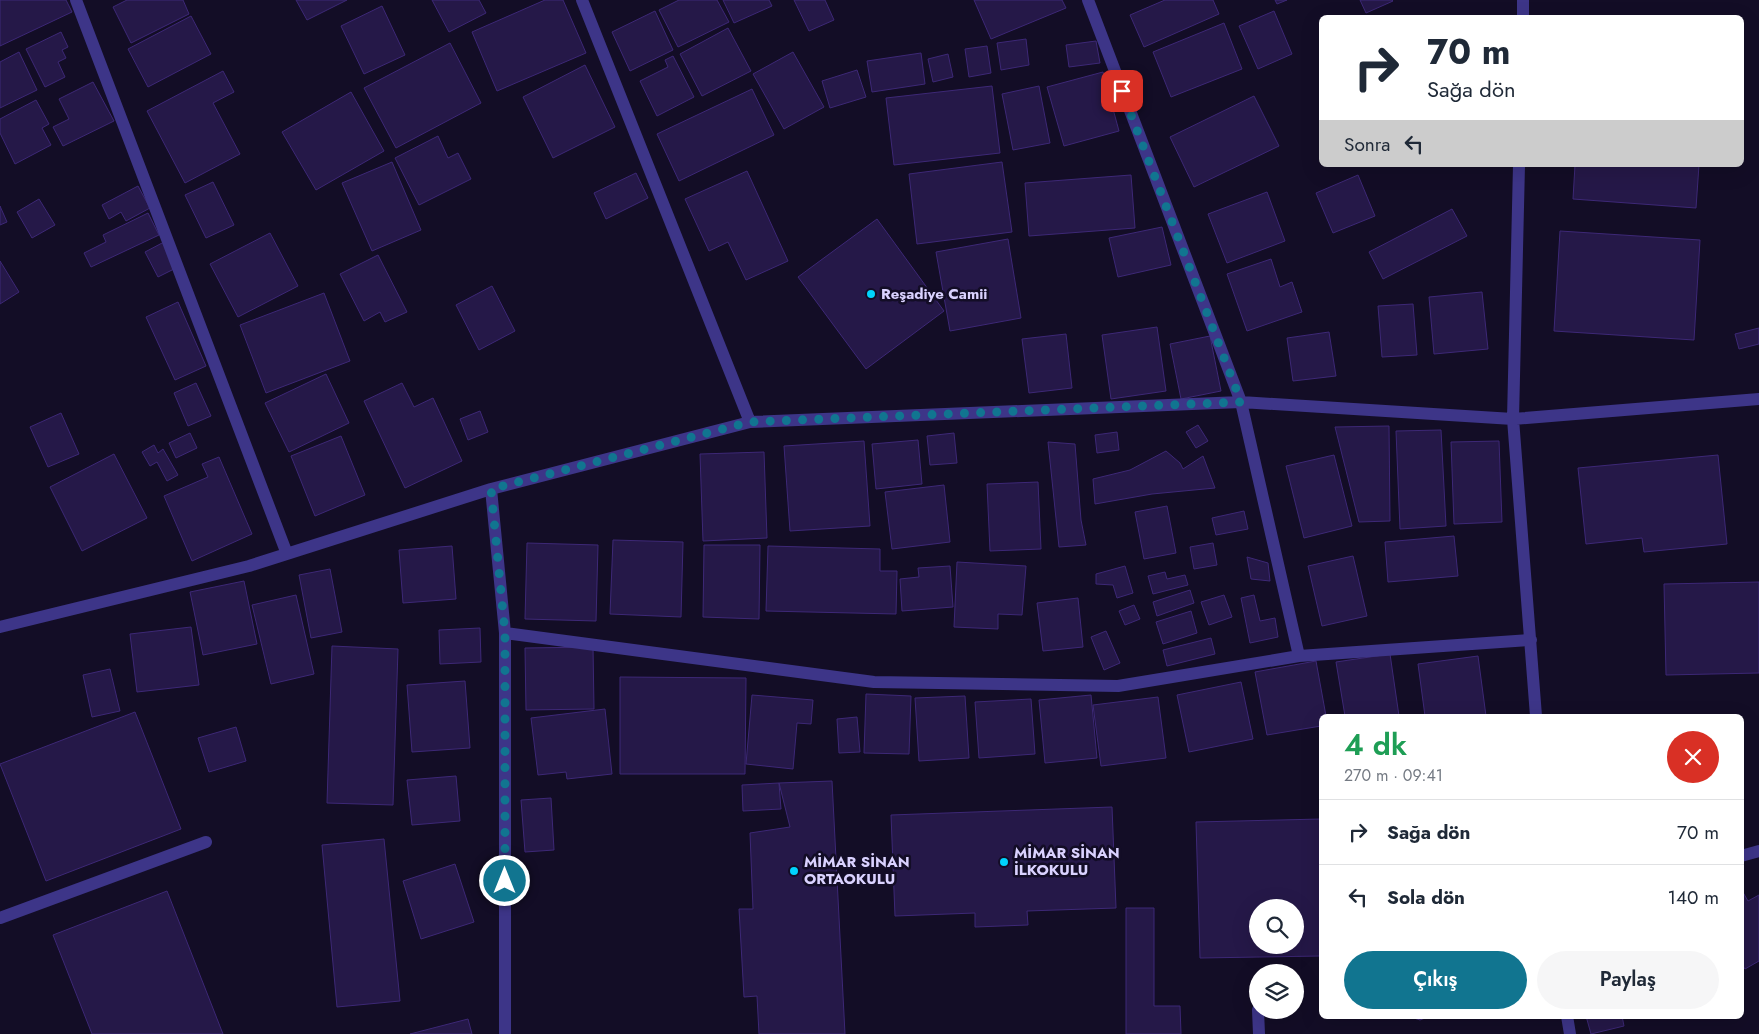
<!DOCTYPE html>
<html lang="tr">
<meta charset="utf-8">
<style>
:root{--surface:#fff;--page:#f6f6f7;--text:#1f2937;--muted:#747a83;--line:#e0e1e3;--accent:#117590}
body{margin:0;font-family:Jost,sans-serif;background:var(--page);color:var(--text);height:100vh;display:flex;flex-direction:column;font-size:19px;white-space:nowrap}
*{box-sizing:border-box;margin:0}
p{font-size:16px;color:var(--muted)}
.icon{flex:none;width:28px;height:28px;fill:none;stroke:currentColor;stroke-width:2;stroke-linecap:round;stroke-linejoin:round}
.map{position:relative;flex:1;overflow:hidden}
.details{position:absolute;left:1319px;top:714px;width:425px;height:305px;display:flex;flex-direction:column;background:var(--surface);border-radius:8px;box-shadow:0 5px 20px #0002}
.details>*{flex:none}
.hud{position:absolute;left:1319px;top:15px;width:425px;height:152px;border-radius:8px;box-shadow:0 5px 20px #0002;background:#fff;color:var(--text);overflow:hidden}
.controls{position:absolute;left:1249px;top:899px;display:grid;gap:10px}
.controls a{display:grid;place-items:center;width:55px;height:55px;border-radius:50%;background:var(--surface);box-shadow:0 5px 20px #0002;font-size:25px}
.pin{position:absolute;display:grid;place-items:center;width:42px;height:42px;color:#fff;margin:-21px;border-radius:10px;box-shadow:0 2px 8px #0006}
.me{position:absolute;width:55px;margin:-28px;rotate:0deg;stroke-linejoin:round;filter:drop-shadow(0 0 4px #0008)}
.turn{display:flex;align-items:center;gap:18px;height:105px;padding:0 25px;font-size:22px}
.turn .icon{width:65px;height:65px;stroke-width:2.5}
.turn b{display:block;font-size:35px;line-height:42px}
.then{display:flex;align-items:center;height:48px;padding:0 25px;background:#0003;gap:10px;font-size:19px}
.round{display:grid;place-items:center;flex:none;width:52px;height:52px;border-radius:26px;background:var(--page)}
.head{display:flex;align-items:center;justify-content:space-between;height:85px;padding:0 25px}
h1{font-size:30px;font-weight:600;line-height:38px;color:#1e9e55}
.action{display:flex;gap:10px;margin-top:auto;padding:10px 25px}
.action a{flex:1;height:58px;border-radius:30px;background:var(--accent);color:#fff;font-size:20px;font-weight:600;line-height:58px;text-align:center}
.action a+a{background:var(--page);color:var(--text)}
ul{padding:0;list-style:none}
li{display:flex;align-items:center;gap:15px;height:65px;padding:0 25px;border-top:1px solid var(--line)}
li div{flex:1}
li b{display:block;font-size:19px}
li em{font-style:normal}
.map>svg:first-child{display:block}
.building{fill:#251848;stroke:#3d2876;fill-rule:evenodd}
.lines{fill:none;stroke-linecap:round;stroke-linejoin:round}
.minor{stroke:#3d3588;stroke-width:12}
.route{stroke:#117590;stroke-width:9;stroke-dasharray:0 16.2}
.poi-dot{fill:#00d3fd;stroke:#130d26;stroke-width:2}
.labels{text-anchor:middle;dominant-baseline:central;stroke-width:5;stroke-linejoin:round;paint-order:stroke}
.poi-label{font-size:15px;font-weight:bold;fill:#dad2ff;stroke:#130d26;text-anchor:start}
</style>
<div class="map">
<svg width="1759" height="1034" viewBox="0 0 1759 1034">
<rect width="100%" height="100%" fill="#130d26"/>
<path class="building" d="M0,0h66l6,12 -72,34z
M127,0h56l6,14 -58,29 -18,-36z
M296,0h51l-40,20z
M432,0h47l7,13 -37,19z
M545,0h18l23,53 -89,38 -25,-59z
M679,0h38l12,22 -51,25 -19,-37z
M723,0h46l3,6 -38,17z
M794,0h31l9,20 -25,11z
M974,0h88l4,8 -75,31z
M1165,0h48l6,14 -75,33 -14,-32z
M1275,0h12l-10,4z
M1360,0h32l1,1 -27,12z
M382,6l23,49 -41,19 -23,-48z
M655,11l18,39 -43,21 -18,-39z
M1274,11l18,43 -34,15 -19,-43z
M191,16l20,38 -63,33 -20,-38z
M1224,23l18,46 -71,28 -18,-45z
M728,28l23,43 -49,25 -22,-42z
M61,32l7,15 -6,3 4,8 -8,4 7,15 -20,10 -19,-38z
M1026,39l3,26 -28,5 -4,-27z
M1096,41l4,22 -31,4 -3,-22z
M450,43l31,60 -85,45 -32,-60z
M987,46l4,27 -22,4 -4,-28z
M19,52l18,38 -37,18v-46z
M793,52l31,55 -40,22 -31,-55z
M921,53l4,31 -53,8 -5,-31z
M948,54l5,23 -20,5 -5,-23z
M673,56l21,41 -37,19 -17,-35 28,-14 -3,-7z
M585,65l30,62 -62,31 -30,-61z
M857,70l9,27 -36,11 -8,-27z
M223,71l11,21 -21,11 27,51 -55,29 -38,-72z
M1103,72l16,59 -55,15 -17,-59z
M93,82l21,39 -51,25 -10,-19 16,-8 -10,-20z
M992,86l8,67 -106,12 -8,-67z
M1039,86l11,57 -37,7 -11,-56z
M752,89l22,46 -95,46 -22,-47z
M351,92l33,59 -68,39 -34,-58z
M1254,96l25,50 -85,41 -24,-50z
M36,100l13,24 -7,4 9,17 -36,19 -15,-31v-14z
M438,136l10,22 10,-5 13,26 -52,26 -24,-47z
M392,162l29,68 -49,21 -30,-68z
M1002,162l10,70 -95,12 -8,-70z
M1575,165h124l-3,43 -123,-9z
M747,171l41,90 -42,19 -18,-38 -19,9 -24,-52z
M636,173l12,25 -42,21 -12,-26z
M1131,175l4,53 -106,8 -4,-53z
M1358,175l17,41 -42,17 -17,-40z
M213,182l21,43 -28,13 -21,-43z
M138,186l12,22 -24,13 -5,-9 -12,7 -7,-14z
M1267,192l18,49 -58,22 -19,-49z
M39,199l16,26 -23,13 -15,-26z
M0,206l7,16 -7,3z
M1452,209l15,27 -84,43 -14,-27z
M148,213l11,22 -68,32 -7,-14 22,-11 -3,-7z
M877,219l67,92 -78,58 -68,-92z
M1162,227l9,38 -53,12 -9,-39z
M1560,231l140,9 -6,100 -140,-9z
M270,233l28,53 -60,31 -28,-53z
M1008,239l13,79 -71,13 -14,-79z
M164,242l12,26 -18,9 -13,-25z
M378,255l29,57 -22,10 -5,-10 -16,9 -24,-47z
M1271,259l9,28 12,-5 10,30 -55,19 -20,-57z
M0,261l19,31 -19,12z
M492,286l23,45 -36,19 -23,-45z
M1482,292l6,57 -54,5 -5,-57z
M324,293l26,68 -84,32 -26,-68z
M178,302l28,64 -31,14 -29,-63z
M1413,304l4,51 -35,2 -4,-51z
M1157,327l9,64 -55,8 -9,-64z
M1759,328v16l-20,5 -4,-15z
M1329,332l7,44 -43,5 -6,-43z
M1066,334l6,54 -43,5 -7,-54z
M1210,336l11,55 -40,8 -11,-55z
M326,374l23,49 -60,29 -24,-49z
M196,383l15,33 -23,10 -14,-33z
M402,383l12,24 19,-9 29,63 -57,27 -41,-87z
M480,411l8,21 -20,8 -8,-21z
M61,413l18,41 -31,13 -18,-40z
M1198,425l10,16 -12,7 -10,-16z
M1389,426l1,95 -31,1 -24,-95z
M1441,430l5,96 -46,3 -4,-98z
M1117,432l2,18 -22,3 -2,-18z
M190,433l7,15 -21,10 -7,-15z
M954,433l3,30 -27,2 -3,-29z
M341,436l24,59 -50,21 -24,-60z
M918,440l4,44 -46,5 -4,-45z
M864,441l6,85 -80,5 -6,-85z
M1499,441l3,81 -48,2 -3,-82z
M1048,442l27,2 6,76 5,25 -27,2z
M154,445l4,8 5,-4 15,26 -11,6 -10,-19 -7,4 -8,-14z
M1166,451l14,12 3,6 20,-13 12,32 -63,6 -57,10 -2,-25 37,-9z
M764,452l3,86 -64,3 -3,-87z
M114,454l33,64 -65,33 -32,-64z
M1334,455l18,71 -48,12 -18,-72z
M1718,455l9,89 -83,8 -2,-14 -56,6 -8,-76z
M219,457l33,77 -60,27 -28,-65 44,-19 -6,-13z
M1038,482l3,67 -51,2 -3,-67z
M944,485l6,57 -58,7 -7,-57z
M1167,506l9,47 -32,6 -9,-47z
M1244,511l4,18 -32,6 -4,-17z
M1454,536l4,40 -70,6 -3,-40z
M613,540l70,2 -2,75 -71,-3z
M527,543l71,2 -2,76 -71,-2z
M1213,543l4,22 -23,4 -4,-22z
M704,545h56l-1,74 -56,-2z
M452,546l4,53 -53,4 -4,-53z
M768,546l112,3v22h17l-1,43 -130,-3z
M1353,556l14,60 -45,10 -14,-60z
M1247,557l21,6 2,18 -19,-2z
M957,562l69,4 -4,49 -24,-1v15l-44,-2z
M950,566l3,41 -51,4 -2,-32 19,-2 -1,-9z
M1125,566l8,27 -16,5 -4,-13 -17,-1v-10z
M330,569l12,63 -31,6 -12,-63z
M1165,572l2,7 18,-4 3,10 -35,9 -5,-18z
M244,581l13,63 -54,11 -13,-63z
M1759,582v91l-93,2 -2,-91z
M1190,590l4,13 -37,13 -4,-14z
M296,595l18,79 -43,10 -19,-79z
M1224,595l8,22 -23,8 -8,-23z
M1254,595l6,26 15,-3 3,19 -28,6 -9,-45z
M1078,598l5,49 -40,4 -6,-48z
M1134,605l6,14 -15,6 -6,-14z
M1191,611l6,22 -34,11 -7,-22z
M191,627l8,58 -62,7 -7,-58z
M480,628l1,34 -41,2 -1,-34z
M1106,631l14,32 -16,7 -13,-33z
M1211,638l4,16 -48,12 -4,-16z
M332,646l66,3 -5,156 -66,-2z
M593,647l1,62 -68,1 -1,-62z
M1390,654l9,62h-54l-9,-54z
M1478,656l8,60h-61l-7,-52z
M1316,661l10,55h-5v10l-54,9 -12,-63z
M110,669l10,42 -28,6 -9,-42z
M620,677l126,1 -1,96h-125z
M465,681l5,67 -58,4 -5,-67z
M1241,682l12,57 -64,13 -12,-57z
M866,694l45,2 -2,58 -45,-1z
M752,695l61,5 -2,24 -14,-1 -4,46 -47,-5z
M1091,695l6,63 -52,5 -6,-63z
M965,696l4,62 -50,3 -4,-63z
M1158,697l8,61 -65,8 -8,-61z
M1031,699l4,55 -56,4 -4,-56z
M605,709l7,65 -45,5 -1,-7 -28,3 -7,-57z
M135,712l46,117 -135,52 -46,-117z
M857,717l3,35 -21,1 -2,-34z
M236,727l10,34 -37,11 -11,-34z
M456,776l4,45 -48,4 -5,-45z
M832,781l13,253h-86l-2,-38 -13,1 -5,-88h14l-3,-76 40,-6 -11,-44z
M779,783l2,26 -38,2 -1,-26z
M551,798l3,52 -29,2 -4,-52z
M1112,807l4,101 -89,3 1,14 -53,2v-14l-80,3 -4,-101z
M1321,819v137l-121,2 -4,-136zM1258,908h37v37h-37z
M384,839l16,162 -63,6 -15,-162z
M455,864l19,58 -53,17 -18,-58z
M1741,889l7,12 11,-6v66l-14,8 -4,-6z
M167,891l56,143h-131l-39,-99z
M1126,908h28v98h26l1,28h-55z
M1408,1016h22l-10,4z
M1586,1016h36l2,10 -33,8z
M468,1019l4,15h-62z"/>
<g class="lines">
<path class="minor" d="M76,0l211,554
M582,0l168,422
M1088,0l153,402 58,254
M1523,18v-18
M1519,165l-6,254 23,297
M491,489l14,144v401
M0,627l249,-61 242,-77 259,-67 491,-20 272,17 246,-20
M505,633l369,49 244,4 181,-30 232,-16
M1741,856l18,-5
M0,918l206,-76
M1258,1010l1,24
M1567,1016l3,18"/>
</g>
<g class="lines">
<path class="route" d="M505,881v-248l-14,-144 259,-67 491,-20 -119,-311"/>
</g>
<g class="poi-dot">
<circle cx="871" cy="294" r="5"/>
<circle cx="1004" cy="862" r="5"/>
<circle cx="794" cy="871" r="5"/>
</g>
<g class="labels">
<g class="poi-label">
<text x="881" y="294">Reşadiye Camii</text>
<text x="1014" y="853">MİMAR SİNAN<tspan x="1014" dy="17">İLKOKULU</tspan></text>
<text x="804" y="862">MİMAR SİNAN<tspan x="804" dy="17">ORTAOKULU</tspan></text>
</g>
</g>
</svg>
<div class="controls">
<a><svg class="icon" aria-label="search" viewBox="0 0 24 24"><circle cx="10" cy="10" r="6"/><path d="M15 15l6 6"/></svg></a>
<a><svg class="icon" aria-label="layers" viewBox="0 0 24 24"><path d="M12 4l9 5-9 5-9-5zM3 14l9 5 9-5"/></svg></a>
</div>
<div class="pin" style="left:1122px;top:91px;background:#d93025"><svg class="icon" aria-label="arrive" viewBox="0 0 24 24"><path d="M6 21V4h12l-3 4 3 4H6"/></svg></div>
<svg class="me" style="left:505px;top:881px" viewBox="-20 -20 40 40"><circle r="17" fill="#117590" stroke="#fff" stroke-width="3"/><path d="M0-11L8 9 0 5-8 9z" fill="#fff"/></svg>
<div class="hud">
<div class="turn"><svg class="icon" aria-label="right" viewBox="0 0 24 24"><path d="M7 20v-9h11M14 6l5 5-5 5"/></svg><div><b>70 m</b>Sağa dön</div></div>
<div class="then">Sonra<svg class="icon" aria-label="left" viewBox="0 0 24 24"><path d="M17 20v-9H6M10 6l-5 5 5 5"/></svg></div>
</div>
<section class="details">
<div class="head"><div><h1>4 dk</h1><p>270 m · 09:41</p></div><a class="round" style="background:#d93025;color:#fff"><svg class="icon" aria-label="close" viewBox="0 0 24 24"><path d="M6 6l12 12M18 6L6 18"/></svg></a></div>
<ul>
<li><svg class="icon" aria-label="right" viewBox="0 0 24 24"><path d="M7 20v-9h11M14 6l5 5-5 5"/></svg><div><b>Sağa dön</b></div><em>70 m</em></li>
<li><svg class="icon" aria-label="left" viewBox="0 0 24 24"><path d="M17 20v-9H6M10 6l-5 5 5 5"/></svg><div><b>Sola dön</b></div><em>140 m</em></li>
</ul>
<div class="action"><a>Çıkış</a><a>Paylaş</a></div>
</section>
</div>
